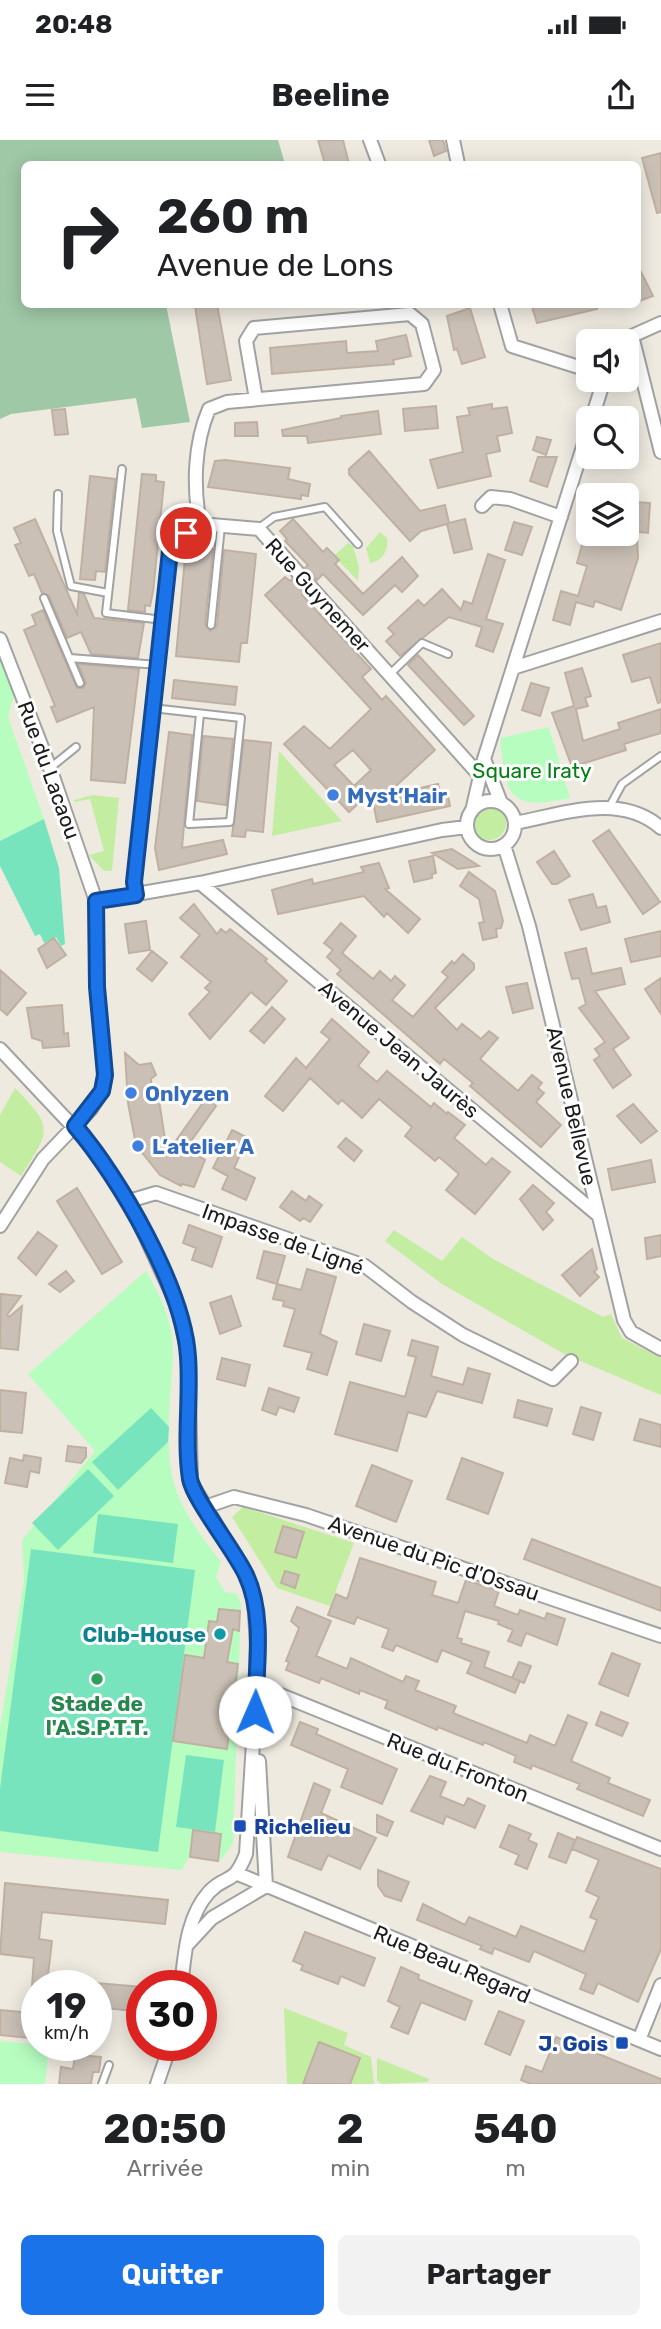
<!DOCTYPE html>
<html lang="fr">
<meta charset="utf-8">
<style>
:root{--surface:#fff;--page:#f2f2f2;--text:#202124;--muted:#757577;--accent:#1a73e8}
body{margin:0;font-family:Rubik,sans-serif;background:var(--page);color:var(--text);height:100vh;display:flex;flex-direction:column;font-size:26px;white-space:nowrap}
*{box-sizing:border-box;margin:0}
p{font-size:23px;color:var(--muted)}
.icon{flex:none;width:38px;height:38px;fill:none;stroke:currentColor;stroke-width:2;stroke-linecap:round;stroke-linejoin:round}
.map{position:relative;height:1944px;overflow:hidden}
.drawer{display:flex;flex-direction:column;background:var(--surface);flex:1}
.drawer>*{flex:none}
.top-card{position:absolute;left:21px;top:21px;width:620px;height:147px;border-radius:10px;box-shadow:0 4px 18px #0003;background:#fff;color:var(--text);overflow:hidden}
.buttons{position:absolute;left:576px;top:189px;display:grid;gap:14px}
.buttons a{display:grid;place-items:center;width:63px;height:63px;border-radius:10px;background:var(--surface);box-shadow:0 4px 18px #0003;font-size:35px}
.speed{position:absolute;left:21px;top:1830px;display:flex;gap:14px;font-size:35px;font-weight:700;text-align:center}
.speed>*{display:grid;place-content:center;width:91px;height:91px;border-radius:50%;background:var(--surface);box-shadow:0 4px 18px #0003;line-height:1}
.speed small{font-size:18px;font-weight:400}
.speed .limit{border:10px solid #d22;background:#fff;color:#111}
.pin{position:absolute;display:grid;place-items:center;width:60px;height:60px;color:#fff;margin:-30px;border:4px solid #fff;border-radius:50%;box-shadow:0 2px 7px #0007}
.me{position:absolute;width:77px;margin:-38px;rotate:1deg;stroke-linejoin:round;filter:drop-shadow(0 0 5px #0008)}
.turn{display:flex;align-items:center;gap:24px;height:147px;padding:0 21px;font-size:32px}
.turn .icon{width:91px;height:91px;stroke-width:2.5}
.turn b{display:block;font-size:49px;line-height:60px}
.eta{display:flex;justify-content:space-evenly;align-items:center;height:119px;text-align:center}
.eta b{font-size:42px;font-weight:700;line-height:49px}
.cta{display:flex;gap:14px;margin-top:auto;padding:14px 21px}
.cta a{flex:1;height:80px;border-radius:10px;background:var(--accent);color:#fff;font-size:28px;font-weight:700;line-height:80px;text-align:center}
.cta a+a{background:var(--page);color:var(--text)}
.status{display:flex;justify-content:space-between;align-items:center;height:49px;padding:0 35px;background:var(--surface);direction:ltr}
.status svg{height:19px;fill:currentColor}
header{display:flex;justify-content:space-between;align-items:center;height:91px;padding:0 21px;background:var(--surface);font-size:32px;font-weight:700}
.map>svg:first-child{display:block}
.grass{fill:#c3eda1}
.cemetery{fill:#9fc8a7}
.park{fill:#b8fdc0}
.pitch{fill:#77e4be}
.building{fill:#cac0b6;stroke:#c0b0a1;stroke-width:2;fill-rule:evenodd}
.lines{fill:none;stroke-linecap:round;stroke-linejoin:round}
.service-casing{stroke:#a2a2a2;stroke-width:10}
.minor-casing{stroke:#a2a2a2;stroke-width:16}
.service{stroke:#fff;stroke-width:6}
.minor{stroke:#fff;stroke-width:12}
.route-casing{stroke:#114b97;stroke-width:18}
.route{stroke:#1a73e8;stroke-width:12}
.shop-dot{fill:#3f7fe0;stroke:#fff;stroke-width:2.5}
.culture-dot{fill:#0f9aa8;stroke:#fff;stroke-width:2.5}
.leisure-dot{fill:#2e9e5b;stroke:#fff;stroke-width:2.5}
.transit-dot{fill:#1a4fb4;stroke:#fff;stroke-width:2.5}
.labels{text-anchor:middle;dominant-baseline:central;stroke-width:6;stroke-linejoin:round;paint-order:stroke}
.street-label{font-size:21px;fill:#1b1b1b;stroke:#fff}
.park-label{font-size:21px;fill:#047f13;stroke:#fff}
.shop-label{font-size:21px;font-weight:bold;fill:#366cbe;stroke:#fff;text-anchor:start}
.culture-label{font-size:21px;font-weight:bold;fill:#0d838f;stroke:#fff;text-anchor:end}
.leisure-label{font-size:21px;font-weight:bold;fill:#27864d;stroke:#fff}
.transit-label{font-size:21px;font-weight:bold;fill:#164399;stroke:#fff;text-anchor:start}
</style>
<div class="status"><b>20:48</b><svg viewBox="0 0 49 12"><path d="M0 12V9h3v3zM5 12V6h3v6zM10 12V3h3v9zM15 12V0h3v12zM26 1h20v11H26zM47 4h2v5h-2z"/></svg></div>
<header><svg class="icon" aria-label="menu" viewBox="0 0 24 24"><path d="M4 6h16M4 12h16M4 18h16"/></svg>Beeline<svg class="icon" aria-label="share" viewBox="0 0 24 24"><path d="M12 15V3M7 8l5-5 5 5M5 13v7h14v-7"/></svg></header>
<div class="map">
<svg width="661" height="1944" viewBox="0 0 661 1944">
<rect width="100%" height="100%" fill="#eeeae0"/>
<path class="grass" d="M380,392l7,6c2,12 -5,24 -17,25l-4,-15z
M348,403l5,3 6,21 -1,14 -24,-25z
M279,611l63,70 -70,15z
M93,655l26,3 -7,73h-8l-15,-16 15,-4 -14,-52 -15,3 -1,-2z
M472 683a17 17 0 1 1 34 0a17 17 0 1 1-34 0Z
M15,948c40,41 35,42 6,88l-21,-14v-47z
M394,1090l48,31 20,-24 31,22 110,58 8,-3 11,24 39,20v37l-95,-40 -124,-71 -57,-43z
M243,1367l111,36 -24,63 -53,-18 -45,-71z
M284,1868l64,25 -4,12 27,12 3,27h-24l10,-26 -40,-16 -16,40 5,2h-22z
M377,1918l52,21 -1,3 -47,2 -4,-4z"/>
<path class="cemetery" d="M0,0h278l7,24h-261v140l142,1 24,117 -48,6 -6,-30 -125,16 -11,5z"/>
<path class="park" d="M0,517l14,38 -6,22 36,102 -44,22z
M549,587l21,71c-63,14 -64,-3 -70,-60z
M146,1131c13,23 28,52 27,80 -1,38 -8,80 -2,118 5,36 29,65 50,93l-5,15 9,15 12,2 4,11 -8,239 -13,17 -31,-4 -7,13 -182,-18v-125l24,-147 -2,-40 73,-89 -67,-77z
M0,1901l49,5 -4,38h-45z"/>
<path class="pitch" d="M44,679l15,49 6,76 -4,2 -5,-9 -12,6 -4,-9 -5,2 -35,-70v-25z
M151,1268l18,19 -1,15 -50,48 -26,-28z
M88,1329l26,27 -56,54 -26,-27z
M98,1374l80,10 -5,39 -80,-10z
M31,1409l164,21 -37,282 -158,-21v-42z
M186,1615l38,5 -9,72 -39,-5z"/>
<path class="building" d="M318,0h25l6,24h-24z
M429,0h14l3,11 -12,5z
M661,13v59l-4,1 -15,-55z
M637,124l16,32 -16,6z
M217,164l14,76 -24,4 -12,-78z
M531,164h66v5l-60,14z
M470,168l15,49 -23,7 -5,-15 -3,1 -7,-34z
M406,195l5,21 -18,4 1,4 -122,10 -2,-26 76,-7 1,12 31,-2 -2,-10z
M492,264v5l15,-2 5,26 -15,3 3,15 -14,3 5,22 -53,12 -8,-28 33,-8 -6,-35 13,-2 -2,-7z
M436,266l2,22 -33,3 -2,-22z
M65,269l3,25 -13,1 -3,-25z
M378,271l3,23 -73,9 -1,-7h-24l-1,-6 59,-12v-2z
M257,282l1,14h-23v-13z
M537,297l14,3 -5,15 -13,-5z
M369,311l51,60 25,-6 4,18 16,-4 7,30 -18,4 -7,-29 -26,7 -11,10 -61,-67v-5z
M538,317h19l-10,30 -17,-6z
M225,320l65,8 -2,11 22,5 -2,12 -7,-1v4l-93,-12 7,-26z
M142,334l14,1v6l8,1 -11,110 -3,14 -5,-1v7l-17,-2z
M90,336l25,3 -10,93 -9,-1 -1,9 -15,-1z
M632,362l18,1 -2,30 -18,-2z
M35,379l42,95 2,-21 5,1 10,24 50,5 -6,35 -47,-4 -10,-22 -14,6 -18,-42 -7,-3 -8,-19 -5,2 -14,-31 6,-2 -7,-15z
M293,379l30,33 4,-4 12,12 -4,4 28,30 39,-37 16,19 -16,16 -7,-7 -32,30 -40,-41 -6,6 -12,-12 3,-3 -23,-24 2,-2 -7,-8z
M514,382l18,5 -10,28 -17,-5z
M585,394h52l1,24 -17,52 -26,-9 -2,6 -17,-5 -6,23 -17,-5 8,-29 17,5 9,-30 -10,-3z
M186,407l27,2 -8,75 5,7 7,-5 7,-76 32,4 -9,89h-6l-2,19 -63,-6z
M488,414l17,6 -19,59 17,5 -10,28 -17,-6 6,-19 -33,-10 -49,39 -14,-15 8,-7 -6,-6 30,-28 6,6 18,-17 19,21 3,-9 8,3z
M285,437l5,4 2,-2 12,14 -2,2 69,74 -9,8 20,23 4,-4 49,54 -50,46 53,-12 2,8 7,-1 3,15 -73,16 -6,-30 -22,20 -65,-68 20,-18 26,23 41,-40 -106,-114zM353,610l18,20 -17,16 -20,-21z
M43,470l34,78h6l3,-5 -8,-19 61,5 -14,114 -34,-3 3,-73 -37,15 -6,-15 4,-1 -31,-76 12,-5 -4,-10z
M661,503v59l-3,1 -8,-26 -18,5 -9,-27z
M418,515l56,61 -10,9 -56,-60z
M582,528l9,28 -6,2 3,8 -12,3 7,32 37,-12 -2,-6 43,-14v24l-37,11 2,6 -54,17 -20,-54 22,-7 -9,-33z
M174,540l63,7 -2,18 -63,-7z
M531,543l18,5 -9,28 -18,-6z
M169,592l23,3 -10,113 41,-8 4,14 -68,16 -4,-22z
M203,596l30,3 -7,66 -29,-4z
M244,600l27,3 -8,89 -17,-2 -1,7 -13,-1z
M609,690l51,72 -17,12 -50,-73z
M452,709l27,17 -21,3 -26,-16z
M554,711l16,25 -13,8h-5l-15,-22z
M433,716l3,17 -4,1v4l-18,4 -5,-21z
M379,723l10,25 -4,1 35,30 -12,14 -21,-20 -3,4 -20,-21 -86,18 -6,-24 40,-11 1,5 51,-12 -3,-5z
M469,732l26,19 8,30 -2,7 -5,1 1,8 -14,3 -4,-17 5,-1 -5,-23 -19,-13z
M593,754l4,14 9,-2 4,16 -29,8 -12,-30z
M194,764l23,30 4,-5 5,4 4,-4 37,30 -2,2 22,20 -21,24 -15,-13 -41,47 -21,-25 21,-22 -5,-4 6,-6 -30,-25 19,-22 -20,-17z
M146,781l4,29 -21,3 -4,-29z
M341,783l15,13 -14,17 31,26 7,-8 11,10 4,-5 10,9 -13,15 21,17 35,-40 -6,-5 10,-11 2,3 9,-10 11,10v5l-39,39 22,22 5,-6 19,15 8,-8 9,7 -18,21 38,32 14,-16 10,8 -4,5 6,5 -8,9 25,23 -20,22 -71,-61 3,-3 -29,-24 -4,5 -103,-90 4,-4 -14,-13 6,-7 -9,-7z
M661,791v25l-30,6 -6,-23z
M54,798l12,17 -19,13 -9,-19z
M586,808l6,26 29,-6 4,16 -30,7 34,47 -16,11 18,26 -18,13 -19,-28 6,-4 -5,-7 10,-7 -26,-34 7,-4 -7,-26 -7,1 -7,-26z
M152,811l15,12 -15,18 -15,-12z
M0,830l26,23 -19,22 -7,-6z
M661,838v36l-16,-25z
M527,843l6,25 -20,5 -7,-26z
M62,865l2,29 4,-1 1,13 -26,2 -1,-7 -10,-3 -5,-30z
M272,867l13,12 -21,24 -14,-12z
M332,879l37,33 -11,14 19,16 10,-11 44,36 3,-4 13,11 1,-2 17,13 -11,13 32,27 6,-7 18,14 -35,42 -29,-24 13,-16 -20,-17 -4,4 -30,-25 7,-9 -33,-28 -17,19 -20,-18 -4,4 -28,-26 -27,33 -18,-15 31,-38 10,10 24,-29 -9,-7z
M125,913l14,12 12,-2 5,12 -5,4 1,22 7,-1 8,53 40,-56 9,9 -30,42 19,12 -11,27 -12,-3 -1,2 -21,-11 -24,-30 -8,-42z
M633,964l24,27 -16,12 -24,-27z
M232,990l16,8 -14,30 21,10 -9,22 -24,-11 6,-13 -15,-8z
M346,998l16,13 -8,10 -16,-14z
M651,1020l4,22 -43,8 -4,-21z
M533,1045l21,18 -8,9 7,8 -10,10 -23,-31z
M77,1048l45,74 -20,12 -45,-73z
M292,1051l14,10 3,-5 13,9 -12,17 -7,-4 -3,3 -20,-14z
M189,1085l33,12 -10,30 -20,-7 4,-12 -13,-5z
M38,1092l19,14 -21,29 -18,-17z
M661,1095v21l-14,3 -2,-21z
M592,1109l5,20 -3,3 5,5 -19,19 -18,-21z
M264,1111l21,5 -8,28 -20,-6z
M307,1129l29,8 -16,57 17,8 -10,33 -20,-6 5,-16 -28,-7 11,-37 -12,-3 1,-5 -11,-2 4,-15 24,6z
M66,1131l8,10 -14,11 -11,-8z
M1,1154l20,2 -14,19 2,2 13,-11 -4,44 -18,-2z
M231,1156l10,30 -21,8 -10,-31z
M364,1184l26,7 -9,30 -25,-7z
M412,1200l26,7 -7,29 32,9 5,-17 22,6 -8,29 -45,-12 -11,26 -18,-5 -11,39 -62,-17 15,-52 55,15 11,-40 -8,-2z
M222,1218l28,7 -5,21 -28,-7z
M269,1248l30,10 -5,14 -15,-5 -3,8 -14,-5z
M0,1250l26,3 -4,40 -22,-2z
M518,1260l34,9 -5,17 -33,-9z
M581,1267l20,6 -8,27 -20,-6z
M640,1279l21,6v22l-27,-7z
M68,1306l18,2v9l-5,6 -15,-2z
M24,1315l17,3 -2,15 -9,-2 -3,16 -22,-4 5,-25 13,3z
M462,1318l41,15 -15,41 -41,-15z
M372,1325l40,16 -16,41 -40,-16z
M283,1386l21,6 -8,26 -21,-6z
M532,1399l129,49v23l-137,-52z
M360,1418l76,24 -4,13 26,8 8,-23 33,11 -5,15 24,9 2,-5 25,9 2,-6 18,6 -8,26 -31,-12 -5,13 -13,-5 5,-11 -15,-6 1,-3 -34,-10 -8,27 5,1 -1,4 28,9 -5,15 36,14 -5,12 -48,-20 5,-11 -30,-12 -5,12 -41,-17 -3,6 -11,-4 7,-18 -32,-12 -3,7 -26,-9 8,-21 11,5z
M285,1431l14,4 -4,13 -14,-5z
M297,1467l34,14 -15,35 31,13 4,-11 52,24 3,-6 13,5 -4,9 41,16 -3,7 74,30 3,-8 25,11 13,-31 19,8 -16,38 39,17 -2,5 42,17 -7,16 -66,-27 3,-5 -48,-19 -1,4 -17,-7 2,-6 -32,-14 -1,3 -45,-18 -1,3 -52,-22 3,-7 -28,-11 -1,4 -38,-16 -2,5 -33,-13 3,-8 -3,-1 13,-33 -8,-7z
M219,1469l21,2 -1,20 -6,-2 -6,33 11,2 -11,85 -54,-8 12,-86 19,3 5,-37 8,1z
M612,1513l28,11 -12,32 -29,-12z
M519,1522l12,4 -7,17 -12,-5z
M601,1572l27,11 -6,13 -26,-11z
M300,1582l18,7 -2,5 81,35 -15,35 -41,-17 7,-18 -57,-24z
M430,1636l16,6 -6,14 24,10 4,-8 17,8 -10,22 -29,-12 -3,8 -32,-13z
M314,1643l16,7 -9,23 55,25 -16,31 -32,-14 -7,15 -33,-13z
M377,1675l16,7 -6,14 -10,-4z
M509,1685l22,9 -3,6 9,4 -10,25 -12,-5 4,-9 -19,-8z
M193,1690l28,4 -3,27 -28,-4z
M558,1693l17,7 -9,23 -17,-6z
M577,1697l84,32v80l-23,53 -40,-19 -5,11 -13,-5 6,-15 -52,-23 -5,11 -35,-14 -2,6 -12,-5 2,-3 -65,-26 6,-16 42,21 4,-8 47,20 5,-11 63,26 13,-32 -7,-3 9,-20 -13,-6 13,-31 -27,-11z
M378,1730l31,12 -8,19 -16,-5 -7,-10z
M5,1743l163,17 -3,24 -123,-12 -3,27 13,2 -4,34 24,3v8h-40l2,-28 -34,-4z
M305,1792l70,26 -11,28 -23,-10 -3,8 -37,-14 2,-5 -10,-4z
M401,1827l18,8 -1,4 54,22 -7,19 -44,-18 -13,32 -17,-7 9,-20 -12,-6z
M96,1843l46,4v25l-46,-5z
M0,1870l32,3 -3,25 -29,-3z
M499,1871l25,10 -14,34 -25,-11z
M556,1897l105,42v5h-130l-10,-4 5,-14 16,6z
M319,1902l41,16 -10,26h-47z
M75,1915l26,2 -2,15h-6l-2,12h-32l2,-17 12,2z"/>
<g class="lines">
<defs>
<path id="service" d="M122,329l-16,144 57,7
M58,354l-1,37 14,55 37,7
M259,388l15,-11 51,-10 33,37
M44,458l36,85
M211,485l10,-99
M70,518l88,7
M390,534l32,-31 26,11
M152,568l89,10 -11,104 -41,2 11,-110
M50,628l26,-21
M610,666l12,-22 39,-28
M102,1944l7,-19"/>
<path id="minor" d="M370,0l9,24
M453,0l5,24
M500,164l12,42 76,24
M632,196l29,116
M629,200l3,-4 29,-13
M592,278l12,-38
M482,366l9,-9 19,2 51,18
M200,384c-7,-37 -6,-80 9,-115l18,-7 197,-18 10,-14 -12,-46 -12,-10 -156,14 -8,13 10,58
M0,499l50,129 46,133 1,86 8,88 -3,17 -11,17 -48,50 -43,67
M513,528l148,-47
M484,619l17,44
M467 685a24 24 0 1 1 48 0a24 24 0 1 1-48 0Z
M472,671l12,-52 104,-328
M515,683c48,-9 105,-31 146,5
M504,705l25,81 95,394 7,12 30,17
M200,743l398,332
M136,755l-2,-13 37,-340 29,-18 59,5 221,247
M96,761l104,-18 242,-53 25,-3
M0,909l97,103 32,49 48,104 11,49 3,128 56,95 7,23 3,44 -2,67 -9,143c-13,33 -19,19 -37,38 -23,26 -24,62 -28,94
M129,1061l27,-8 209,73 47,36 51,33 90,44 18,-18
M205,1367l29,-10 72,18 355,121
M256,1545l405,164
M259,1621l7,125
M238,1734l423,175
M187,1805l25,-27 54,-32
M639,1900l22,-55
M157,1944l13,-38"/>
</defs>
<use href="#service" class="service-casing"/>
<use href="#minor" class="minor-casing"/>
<use href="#service" class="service"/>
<use href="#minor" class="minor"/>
</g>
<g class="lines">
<defs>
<path id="route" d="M186,393l-15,9 -37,340 2,13 -40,6 1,86 8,88 -3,16 -27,35c44,51 109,163 113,231 3,40 -4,82 2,122 4,21 45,72 56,96 19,40 10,94 9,137"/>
</defs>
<use href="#route" class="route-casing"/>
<use href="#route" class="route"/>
</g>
<g class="shop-dot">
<circle cx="333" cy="655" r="7"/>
<circle cx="131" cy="953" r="7"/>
<circle cx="138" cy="1006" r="7"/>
</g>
<circle class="culture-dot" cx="220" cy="1494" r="7"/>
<circle class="leisure-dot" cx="97" cy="1539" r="7"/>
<g class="transit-dot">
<rect x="233" y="1679" width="14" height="14" rx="3.5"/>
<rect x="615" y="1896" width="14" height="14" rx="3.5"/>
</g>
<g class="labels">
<g class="street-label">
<text transform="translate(318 455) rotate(48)">Rue Guynemer</text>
<text transform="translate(49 630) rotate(70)">Rue du Lacaou</text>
<text transform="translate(399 909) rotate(40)">Avenue Jean Jaurès</text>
<text transform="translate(572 966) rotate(77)">Avenue Bellevue</text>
<text transform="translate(283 1099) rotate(20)">Impasse de Ligné</text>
<text transform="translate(434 1418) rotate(19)">Avenue du Pic d'Ossau</text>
<text transform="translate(458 1627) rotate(22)">Rue du Fronton</text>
<text transform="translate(452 1824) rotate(23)">Rue Beau Regard</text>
</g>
<g class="park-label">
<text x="532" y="630">Square Iraty</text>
</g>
<g class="shop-label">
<text x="347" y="655">Myst’Hair</text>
<text x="145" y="953">Onlyzen</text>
<text x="152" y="1006">L’atelier A</text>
</g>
<g class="culture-label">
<text x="206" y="1494">Club-House</text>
</g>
<g class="leisure-label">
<text x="97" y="1563">Stade de<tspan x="97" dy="24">l'A.S.P.T.T.</tspan></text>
</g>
<g class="transit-label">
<text x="254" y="1686">Richelieu</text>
<text x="608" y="1903" text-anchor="end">J. Gois</text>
</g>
</g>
</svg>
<div class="buttons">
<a><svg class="icon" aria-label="sound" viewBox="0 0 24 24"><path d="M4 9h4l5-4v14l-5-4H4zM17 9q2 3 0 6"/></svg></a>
<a><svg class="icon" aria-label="search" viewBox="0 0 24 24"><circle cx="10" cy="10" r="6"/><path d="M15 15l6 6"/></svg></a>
<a><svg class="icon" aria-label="layers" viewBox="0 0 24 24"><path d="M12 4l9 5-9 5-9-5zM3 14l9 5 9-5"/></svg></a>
</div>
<div class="speed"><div>19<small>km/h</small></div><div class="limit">30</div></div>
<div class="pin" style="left:186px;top:393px;background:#d93025"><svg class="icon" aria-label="arrive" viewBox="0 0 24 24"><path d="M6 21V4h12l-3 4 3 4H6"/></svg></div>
<svg class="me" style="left:255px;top:1572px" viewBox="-20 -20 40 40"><circle r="19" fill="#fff"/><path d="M0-13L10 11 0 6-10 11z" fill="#1a73e8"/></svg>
<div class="top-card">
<div class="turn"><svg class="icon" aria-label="right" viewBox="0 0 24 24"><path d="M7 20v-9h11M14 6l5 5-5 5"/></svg><div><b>260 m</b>Avenue de Lons</div></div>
</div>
</div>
<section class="drawer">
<div class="eta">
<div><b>20:50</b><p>Arrivée</p></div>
<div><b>2</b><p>min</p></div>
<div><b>540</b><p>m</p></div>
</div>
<div class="cta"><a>Quitter</a><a>Partager</a></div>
</section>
